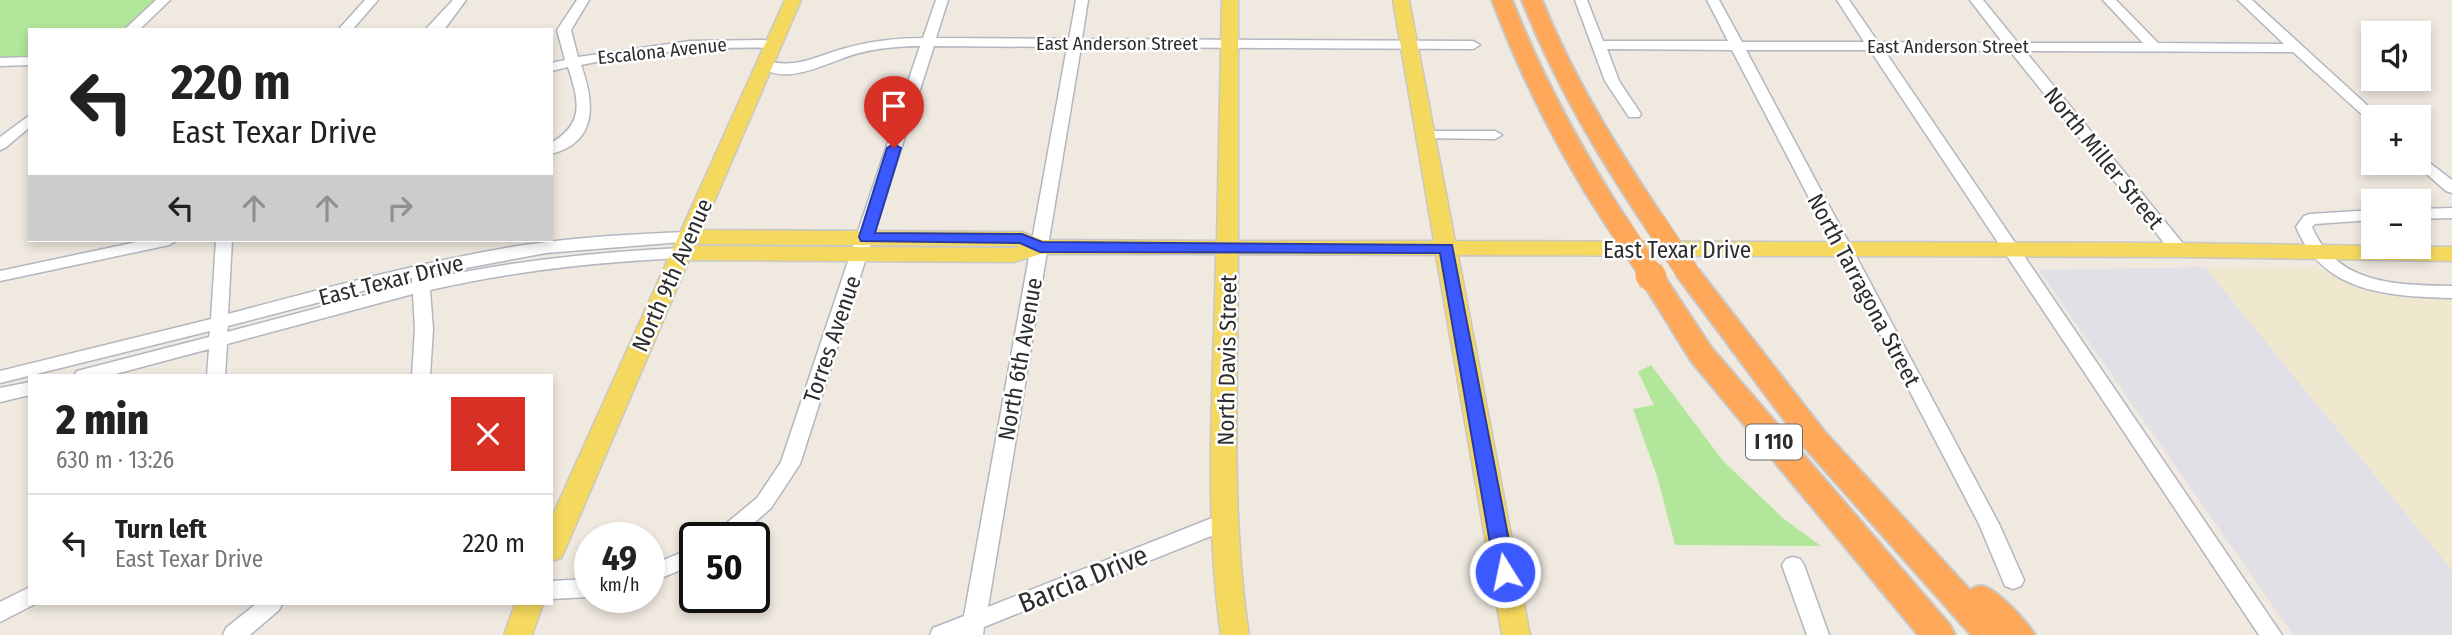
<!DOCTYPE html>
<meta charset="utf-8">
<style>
:root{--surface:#fff;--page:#f6f6f6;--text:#222;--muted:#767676;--line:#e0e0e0}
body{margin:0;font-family:"Fira Sans Condensed",sans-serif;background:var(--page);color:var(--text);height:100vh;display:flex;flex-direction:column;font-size:26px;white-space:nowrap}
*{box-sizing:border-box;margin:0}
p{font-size:23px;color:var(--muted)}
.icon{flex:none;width:38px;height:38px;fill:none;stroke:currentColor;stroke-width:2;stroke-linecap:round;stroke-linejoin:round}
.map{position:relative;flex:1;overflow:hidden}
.sheet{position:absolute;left:28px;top:374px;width:525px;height:231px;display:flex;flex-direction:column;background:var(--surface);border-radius:0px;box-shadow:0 4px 10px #0003}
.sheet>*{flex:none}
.top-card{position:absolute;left:28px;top:28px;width:525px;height:214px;border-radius:0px;box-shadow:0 4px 10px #0003;background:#fff;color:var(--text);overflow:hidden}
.tools{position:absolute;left:2361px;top:21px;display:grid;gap:14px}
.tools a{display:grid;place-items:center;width:70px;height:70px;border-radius:0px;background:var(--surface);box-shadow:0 4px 10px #0003;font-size:35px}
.speed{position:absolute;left:574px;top:522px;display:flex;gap:14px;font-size:35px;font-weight:700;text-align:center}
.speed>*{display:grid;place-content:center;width:91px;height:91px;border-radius:50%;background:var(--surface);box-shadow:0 4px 10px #0003;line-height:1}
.speed small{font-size:18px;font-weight:400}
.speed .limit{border:4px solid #111;border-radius:10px;background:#fff;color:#111}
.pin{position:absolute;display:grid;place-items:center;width:60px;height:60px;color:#fff;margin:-72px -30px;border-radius:50% 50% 50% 0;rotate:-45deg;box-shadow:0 0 7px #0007}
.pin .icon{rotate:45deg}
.me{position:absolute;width:77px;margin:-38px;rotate:350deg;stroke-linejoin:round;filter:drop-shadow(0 0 5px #0008)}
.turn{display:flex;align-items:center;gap:24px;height:147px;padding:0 28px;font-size:32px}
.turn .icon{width:91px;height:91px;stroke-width:2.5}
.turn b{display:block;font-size:49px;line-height:60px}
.lanes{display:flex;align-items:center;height:66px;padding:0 28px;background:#0003;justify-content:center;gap:35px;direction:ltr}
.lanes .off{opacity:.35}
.round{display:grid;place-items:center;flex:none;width:74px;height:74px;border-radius:0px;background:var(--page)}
.overview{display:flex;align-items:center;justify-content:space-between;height:119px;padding:0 28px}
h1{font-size:42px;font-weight:800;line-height:52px}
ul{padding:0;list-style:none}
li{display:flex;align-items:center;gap:21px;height:98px;padding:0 28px;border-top:2px solid var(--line)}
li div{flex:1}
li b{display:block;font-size:26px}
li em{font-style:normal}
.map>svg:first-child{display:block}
.industrial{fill:#e2e0e7}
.education{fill:#f0e7cf}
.green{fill:#b2e69b}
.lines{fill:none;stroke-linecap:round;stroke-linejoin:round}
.minor-casing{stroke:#b3b5c1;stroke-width:3}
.major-casing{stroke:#c8c8c8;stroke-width:3}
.highway-casing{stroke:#c8c8c8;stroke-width:4}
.minor{fill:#fff;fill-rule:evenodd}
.major{fill:#f5d85e;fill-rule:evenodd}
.highway{fill:#ffa85a;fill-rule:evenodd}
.highway-bridge-far1-casing{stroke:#c8c8c8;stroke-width:24;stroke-linecap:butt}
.highway-bridge-casing{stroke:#c8c8c8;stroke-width:32;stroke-linecap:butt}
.highway-bridge-far1{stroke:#ffa85a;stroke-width:22}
.highway-bridge{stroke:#ffa85a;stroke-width:29}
.route{fill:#3c59ff;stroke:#273aa6;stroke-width:2}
.labels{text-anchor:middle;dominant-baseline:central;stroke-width:5;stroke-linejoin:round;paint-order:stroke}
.far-street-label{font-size:19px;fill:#2d2d2d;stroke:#fff}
.shield{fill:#fff;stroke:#6c6c6c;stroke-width:2}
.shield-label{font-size:21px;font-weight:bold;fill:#2d2d2d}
.street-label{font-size:23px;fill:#2d2d2d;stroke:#fff}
.near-street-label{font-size:28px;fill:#2d2d2d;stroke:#fff}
</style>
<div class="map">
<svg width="2452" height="635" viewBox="0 0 2452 635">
<rect width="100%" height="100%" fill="#efe9e0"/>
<path class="industrial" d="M2205,267l247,303v65h-159l-254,-365z"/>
<path class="education" d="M2205,267h110l67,27 70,3v273z"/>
<path class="green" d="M0,0h164l-33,30h-101v31l-30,1z
M1651,365l72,96 61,58 37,27 -146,-1 -18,-69 -24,-67 21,-4 -16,-33z"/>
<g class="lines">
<defs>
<path id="minor" d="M156,0h14l-31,30h-15z
M365,0h13l-26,30h-14z
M453,0h13l-20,27 -5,3h-16z
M577,0h12l-18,30 7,27 112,-16 84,-1 7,4 -7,4c-65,-2 -129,4 -193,17 13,36 18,77 -30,89v-11c34,-20 28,-42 17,-76l-17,4v-8l14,-3 -8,-30z
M936,0h12l-12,38 133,1 7,-39h12l-6,39 391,2 7,4 -7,4 -392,-2 -93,560 229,-91 7,-2 7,2 3,6 -3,6 -247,99 -1,8h-53l3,-7 31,-12 103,-569 -133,-1 -134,418 -29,44 -33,29h-24l3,-6 40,-33 24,-36 139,-416c-20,0 -41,2 -61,7 -28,7 -74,36 -100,12l7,-4c33,8 49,-5 80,-13 25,-7 51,-10 77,-10z
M1575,0h12l16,41h125l-21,-41h12l23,42h122l-27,-42h12l29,42 125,1 -33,-43h13l35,43h125l-40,-43h13l42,43 126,1 -46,-44h14l128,117h-7v4l-5,-1 -75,-68 -268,-1 160,195 2,4 -2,4h-12l-163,-203 -126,-1 398,585h-23l-389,-585h-124l253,474 25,56 -3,6 -8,3 -8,-3 -26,-62 -247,-474 -125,-1 12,32 22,33 -2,3h-10l-24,-36z
M30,57v8l-30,1v-8z
M30,115v12l-25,21 -5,2v-13z
M1425,131h70l7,4 -7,4 -75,-1 -2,-3 2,-3z
M2418,154l34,26v13l-6,-2 -32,-28h4z
M2452,208v10l-34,1v-10z
M2373,210v10l-58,4 -3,3c25,58 85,58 140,59v12c-64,-2 -128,-4 -156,-71l8,-11 6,-2z
M688,232l6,1 2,4 -2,4 -148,12 -118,22 1,4c83,-18 167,-27 252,-31l8,5 -8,5c-85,4 -168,13 -251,32l3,39 -3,47h-18l3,-47 -2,-35 -186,50 -2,32h-18l2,-27 -101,27h-34l3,-5 132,-34 1,-6 -210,52v-12l211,-52 5,-79h16l-4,74c98,-26 196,-53 296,-69 54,-8 109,-11 164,-13zM412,278v5l-185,49 1,-6z
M146,240h31l-8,5 -169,36v-10z
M30,382v13l-30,7v-14z
M695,547v17l-46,19v-17z
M1793,557l7,2 4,6 25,70h-22l-25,-70 4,-6z
M590,579v18l-39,2v-18z
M30,587v17h5l-35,18v-20z
M256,604h26l-3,6 -29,25h-27l3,-7z"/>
<path id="major" d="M785,0h16l-99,230 320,2 20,8 175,1 5,-241h16v241h196l-41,-241h16l46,241 724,2 273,4v14l-273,-4 -721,-2 72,380h-28l-66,-380 -198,-1c0,127 -8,256 11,381h-28c-18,-126 -7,-254 -5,-381h-175l-27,8 -325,-2 -124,290 -4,8 -10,3v-42zM696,244l323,2h1l-7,2 -318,-2z
M515,604h28l-11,31h-28z"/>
<path id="highway" d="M1492,0h20c31,79 71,152 117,223l-3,5 -9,2 -9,-2c-47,-71 -86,-148 -116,-228z
M1522,0h20c32,80 77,151 125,223l-3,5 -9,2 -9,-2c-48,-72 -92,-146 -124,-228z
M1690,268l9,2 126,162 145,158c3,-2 7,-4 11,-4 14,0 47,37 54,49h-64l-166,-187 -128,-172 4,-6z
M1652,269l9,2 50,76 239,278 5,10h-37l-227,-274 -52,-84 4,-6z"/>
</defs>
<use href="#minor" class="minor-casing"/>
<use href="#major" class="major-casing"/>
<use href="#highway" class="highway-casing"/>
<use href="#minor" class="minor"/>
<use href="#major" class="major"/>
<use href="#highway" class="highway"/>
<defs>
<path id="highway-bridge-far1" d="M1617,223l35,53
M1655,223l35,53"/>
<path id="highway-bridge" d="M1650,275l2,2"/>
</defs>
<use href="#highway-bridge-far1" class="highway-bridge-far1-casing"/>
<use href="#highway-bridge" class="highway-bridge-casing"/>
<use href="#highway-bridge-far1" class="highway-bridge-far1"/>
<use href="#highway-bridge" class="highway-bridge"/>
</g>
<path class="route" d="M894,144l7,4 -26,85 147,1 20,8 410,3 63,327 -3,6 -7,2 -7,-2 -3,-6 -55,-319 -400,-1 -20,-9 -159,-2 -2,-4 28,-89z"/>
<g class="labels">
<g class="far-street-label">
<text x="1117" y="43">East Anderson Street</text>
<text x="1948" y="46">East Anderson Street</text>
<text transform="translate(662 51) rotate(-6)">Escalona Avenue</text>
</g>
<rect class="shield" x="1746" y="424.5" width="56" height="35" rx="5"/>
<g class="shield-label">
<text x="1774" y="442">I 110</text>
</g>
<g class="street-label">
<text transform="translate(2104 158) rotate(51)">North Miller Street</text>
<text x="1677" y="250">East Texar Drive</text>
<text transform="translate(672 275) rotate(-66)">North 9th Avenue</text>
<text transform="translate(391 280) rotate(-14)">East Texar Drive</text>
<text transform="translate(1864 290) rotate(62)">North Tarragona Street</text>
<text transform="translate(832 339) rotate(-71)">Torres Avenue</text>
<text transform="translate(1020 359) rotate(-80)">North 6th Avenue</text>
<text transform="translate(1227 360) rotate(-89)">North Davis Street</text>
</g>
<g class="near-street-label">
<text transform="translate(1083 579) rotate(-22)">Barcia Drive</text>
</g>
</g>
</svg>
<div class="tools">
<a><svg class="icon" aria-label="sound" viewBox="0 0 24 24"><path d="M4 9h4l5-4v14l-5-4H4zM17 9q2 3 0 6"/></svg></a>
<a>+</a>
<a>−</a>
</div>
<div class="speed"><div>49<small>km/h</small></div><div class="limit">50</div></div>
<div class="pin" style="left:894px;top:148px;background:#d93025"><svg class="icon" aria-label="arrive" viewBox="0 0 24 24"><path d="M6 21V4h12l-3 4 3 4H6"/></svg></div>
<svg class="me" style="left:1505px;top:572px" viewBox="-20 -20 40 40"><circle r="17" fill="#3c59ff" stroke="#fff" stroke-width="3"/><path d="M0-11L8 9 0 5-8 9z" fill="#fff"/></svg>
<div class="top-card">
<div class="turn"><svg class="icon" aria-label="left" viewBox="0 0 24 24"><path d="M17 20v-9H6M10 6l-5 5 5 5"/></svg><div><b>220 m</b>East Texar Drive</div></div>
<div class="lanes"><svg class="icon" aria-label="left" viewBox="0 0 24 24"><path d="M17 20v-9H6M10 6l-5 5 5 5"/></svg><svg class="icon off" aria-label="ahead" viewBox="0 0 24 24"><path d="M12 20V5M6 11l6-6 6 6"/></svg><svg class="icon off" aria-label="ahead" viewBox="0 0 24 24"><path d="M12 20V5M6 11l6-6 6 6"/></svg><svg class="icon off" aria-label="right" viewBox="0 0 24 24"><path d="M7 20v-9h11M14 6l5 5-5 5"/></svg></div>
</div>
<section class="sheet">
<div class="overview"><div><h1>2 min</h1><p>630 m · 13:26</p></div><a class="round" style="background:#d93025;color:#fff"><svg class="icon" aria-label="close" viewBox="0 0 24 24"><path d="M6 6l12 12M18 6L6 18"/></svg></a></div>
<ul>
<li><svg class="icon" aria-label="left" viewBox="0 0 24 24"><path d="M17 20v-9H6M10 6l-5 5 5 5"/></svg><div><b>Turn left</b><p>East Texar Drive</p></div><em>220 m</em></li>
</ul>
</section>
</div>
